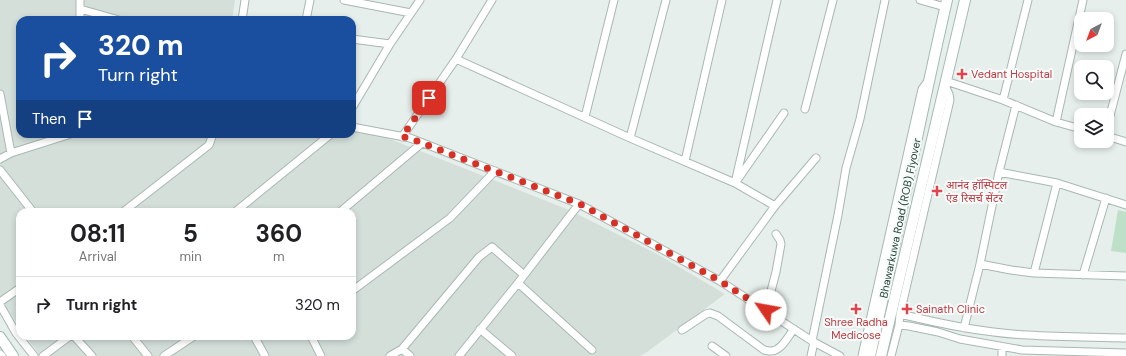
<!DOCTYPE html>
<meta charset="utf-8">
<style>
:root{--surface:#fff;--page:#f2f2f2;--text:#202124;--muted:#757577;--line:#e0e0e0}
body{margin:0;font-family:"DM Sans","Noto Sans Devanagari",sans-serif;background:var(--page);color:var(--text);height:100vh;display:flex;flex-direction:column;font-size:15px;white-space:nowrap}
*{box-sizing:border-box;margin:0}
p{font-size:13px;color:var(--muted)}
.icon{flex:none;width:22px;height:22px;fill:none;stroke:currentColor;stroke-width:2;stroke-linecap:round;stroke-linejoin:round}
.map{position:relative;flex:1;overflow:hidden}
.details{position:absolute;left:16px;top:208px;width:340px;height:132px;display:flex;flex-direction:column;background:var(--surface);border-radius:12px;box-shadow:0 2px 6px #0003}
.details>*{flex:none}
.banner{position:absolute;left:16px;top:16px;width:340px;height:122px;border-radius:12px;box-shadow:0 2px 6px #0003;background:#1a4fa0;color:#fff;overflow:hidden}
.needle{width:26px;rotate:221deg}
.controls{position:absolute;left:1074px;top:12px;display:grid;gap:8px}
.controls a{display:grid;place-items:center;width:40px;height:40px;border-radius:8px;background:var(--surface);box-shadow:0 2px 6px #0003;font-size:20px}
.pin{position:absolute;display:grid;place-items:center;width:34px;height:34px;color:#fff;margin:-17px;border-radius:8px;box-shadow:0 2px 6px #0006}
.me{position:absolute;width:44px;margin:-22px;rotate:303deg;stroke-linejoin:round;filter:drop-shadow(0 0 3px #0008)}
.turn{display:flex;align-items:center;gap:14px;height:84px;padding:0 16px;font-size:18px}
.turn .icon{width:52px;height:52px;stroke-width:2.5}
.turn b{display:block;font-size:28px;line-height:34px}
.then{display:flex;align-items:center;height:38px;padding:0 16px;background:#0003;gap:8px;font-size:15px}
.eta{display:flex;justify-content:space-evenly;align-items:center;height:68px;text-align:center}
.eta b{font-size:24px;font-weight:700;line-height:28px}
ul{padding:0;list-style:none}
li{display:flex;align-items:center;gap:12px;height:56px;padding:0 16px;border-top:1px solid var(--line)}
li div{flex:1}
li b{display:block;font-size:15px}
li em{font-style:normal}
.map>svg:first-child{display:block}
.built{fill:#d4dfda}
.green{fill:#bfe0c8}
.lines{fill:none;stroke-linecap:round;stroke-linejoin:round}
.street-casing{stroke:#a8b8b2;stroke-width:9}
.secondary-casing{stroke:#a4bbb3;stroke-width:12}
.street{stroke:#fff;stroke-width:7}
.secondary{stroke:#fff;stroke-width:10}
.route{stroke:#d93025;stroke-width:7;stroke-dasharray:0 12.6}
.health-dot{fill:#e0444e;stroke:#f7fbf9;stroke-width:1.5}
.labels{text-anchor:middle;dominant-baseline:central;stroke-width:4;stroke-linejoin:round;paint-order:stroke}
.health-label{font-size:11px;fill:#be3a42;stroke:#f7fbf9;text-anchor:start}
.street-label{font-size:11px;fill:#24423a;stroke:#f7fbf9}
</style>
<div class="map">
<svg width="1126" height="356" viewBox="0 0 1126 356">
<rect width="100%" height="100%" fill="#e6efeb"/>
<path class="built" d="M0,0h235l-3,20h-212v114h332v-10l217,86 88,44 68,40 -78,58 -7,4h-600l-14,-20h326v-124h-332v116l-20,-30z"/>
<path class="green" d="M1118,210l8,2v41l-15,-2z"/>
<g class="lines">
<defs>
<path id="street" d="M344,0l67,13
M920,0l25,7
M80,9l39,11
M80,20v-20
M242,20l3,-20
M306,20l4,-20
M352,39l38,5
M456,59l174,79 105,45 40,23
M946,81l57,19 53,22 25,7
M0,94l11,59
M1003,100l25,-100
M352,108l38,-64 30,-44
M805,109l28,-109
M585,117l29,-117
M1056,122l27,-122
M352,127l58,11 169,66 141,77 92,60 28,15
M1107,127l19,-73
M1107,136l19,6
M402,137l54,-78 36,-59
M630,138l36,-138
M0,159l11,-6 60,-19
M685,161l37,-161
M0,170l33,42
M999,172l58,11 69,22
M738,179l46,-66
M735,183l42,-183
M123,212l86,-67 4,-11
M235,212l96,-78
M340,212l82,-69
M980,264l31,6 23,3 92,3
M1034,273l23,-90
M1083,275l23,-77
M720,281l55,-75 41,-48
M518,283l74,67
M352,291l98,-73 45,-47
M0,302l20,-14
M0,305l16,28 18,23
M766,310l10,-38 5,-28 -1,-4 -4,-6
M900,314c42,10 84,19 128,21 32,2 65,2 98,3
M899,325l10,1 29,6 22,7 62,11 104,3
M964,328l16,-64 19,-92 17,-67
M480,329l32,27
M682,330l24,-16 4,-1 8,3 46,34c0,0 5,1 6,1 11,1 18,-15 24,-22
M74,336l18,20
M132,336l16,20
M254,336l11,20
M311,336l10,20
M812,341l26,-126 8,-47 14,-49 25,-119
M712,346l14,10
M402,349l8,7
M0,354l2,2
M43,356l27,-20
M164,356l30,-20
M390,356l12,-7 77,-92 13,-10 32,28
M459,356l59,-73 61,-79
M811,356l3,-14
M862,356l60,-267 6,-8
M891,356l8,-31 1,-11 50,-214 -1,-6 -4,-8
M1002,356v-9"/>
<path id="secondary" d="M0,337l13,19
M870,356c27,-118 50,-238 77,-356
M881,356l84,-356"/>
</defs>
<use href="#street" class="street-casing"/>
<use href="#secondary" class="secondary-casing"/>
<use href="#street" class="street"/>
<use href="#secondary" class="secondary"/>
</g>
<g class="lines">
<path class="route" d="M429,98l-27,39 8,1 12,5 158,61 140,77 46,29"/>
</g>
<g class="health-dot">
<path d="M960 68h4v4h4v4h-4v4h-4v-4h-4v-4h4z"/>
<path d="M935 185h4v4h4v4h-4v4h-4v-4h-4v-4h4z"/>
<path d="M854 303h4v4h4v4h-4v4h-4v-4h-4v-4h4z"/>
<path d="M905 303h4v4h4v4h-4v4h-4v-4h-4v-4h4z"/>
</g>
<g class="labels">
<g class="health-label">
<text x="971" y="74">Vedant Hospital</text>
<text x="946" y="185">आनंद हॉस्पिटल<tspan x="946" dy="13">एंड रिसर्च सेंटर</tspan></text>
<text x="916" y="309">Sainath Clinic</text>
<text x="856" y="322" text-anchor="middle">Shree Radha<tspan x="856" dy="13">Medicose</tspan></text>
</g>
<g class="street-label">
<text transform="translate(900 218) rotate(-78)">Bhawarkuwa Road (ROB) Flyover</text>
</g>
</g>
</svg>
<div class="controls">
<a><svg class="needle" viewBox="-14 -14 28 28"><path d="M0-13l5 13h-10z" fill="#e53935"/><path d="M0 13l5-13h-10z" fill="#757577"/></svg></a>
<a><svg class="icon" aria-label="search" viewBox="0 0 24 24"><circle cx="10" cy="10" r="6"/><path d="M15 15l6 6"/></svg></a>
<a><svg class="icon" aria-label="layers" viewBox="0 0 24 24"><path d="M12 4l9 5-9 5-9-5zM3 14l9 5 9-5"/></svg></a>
</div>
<div class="pin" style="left:429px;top:98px;background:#d93025"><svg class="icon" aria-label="arrive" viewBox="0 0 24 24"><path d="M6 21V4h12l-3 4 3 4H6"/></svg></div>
<svg class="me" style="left:766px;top:310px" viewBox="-20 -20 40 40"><circle r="19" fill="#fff"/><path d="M0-13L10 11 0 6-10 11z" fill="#d93025"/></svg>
<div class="banner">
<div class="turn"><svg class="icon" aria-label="right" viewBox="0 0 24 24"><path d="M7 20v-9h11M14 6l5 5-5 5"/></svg><div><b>320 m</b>Turn right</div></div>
<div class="then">Then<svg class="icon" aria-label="arrive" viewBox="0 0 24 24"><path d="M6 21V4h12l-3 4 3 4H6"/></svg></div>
</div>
<section class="details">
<div class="eta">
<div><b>08:11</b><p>Arrival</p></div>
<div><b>5</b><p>min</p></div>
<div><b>360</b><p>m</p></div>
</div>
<ul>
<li><svg class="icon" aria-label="right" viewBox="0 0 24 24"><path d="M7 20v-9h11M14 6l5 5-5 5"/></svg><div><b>Turn right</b></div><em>320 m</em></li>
</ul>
</section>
</div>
